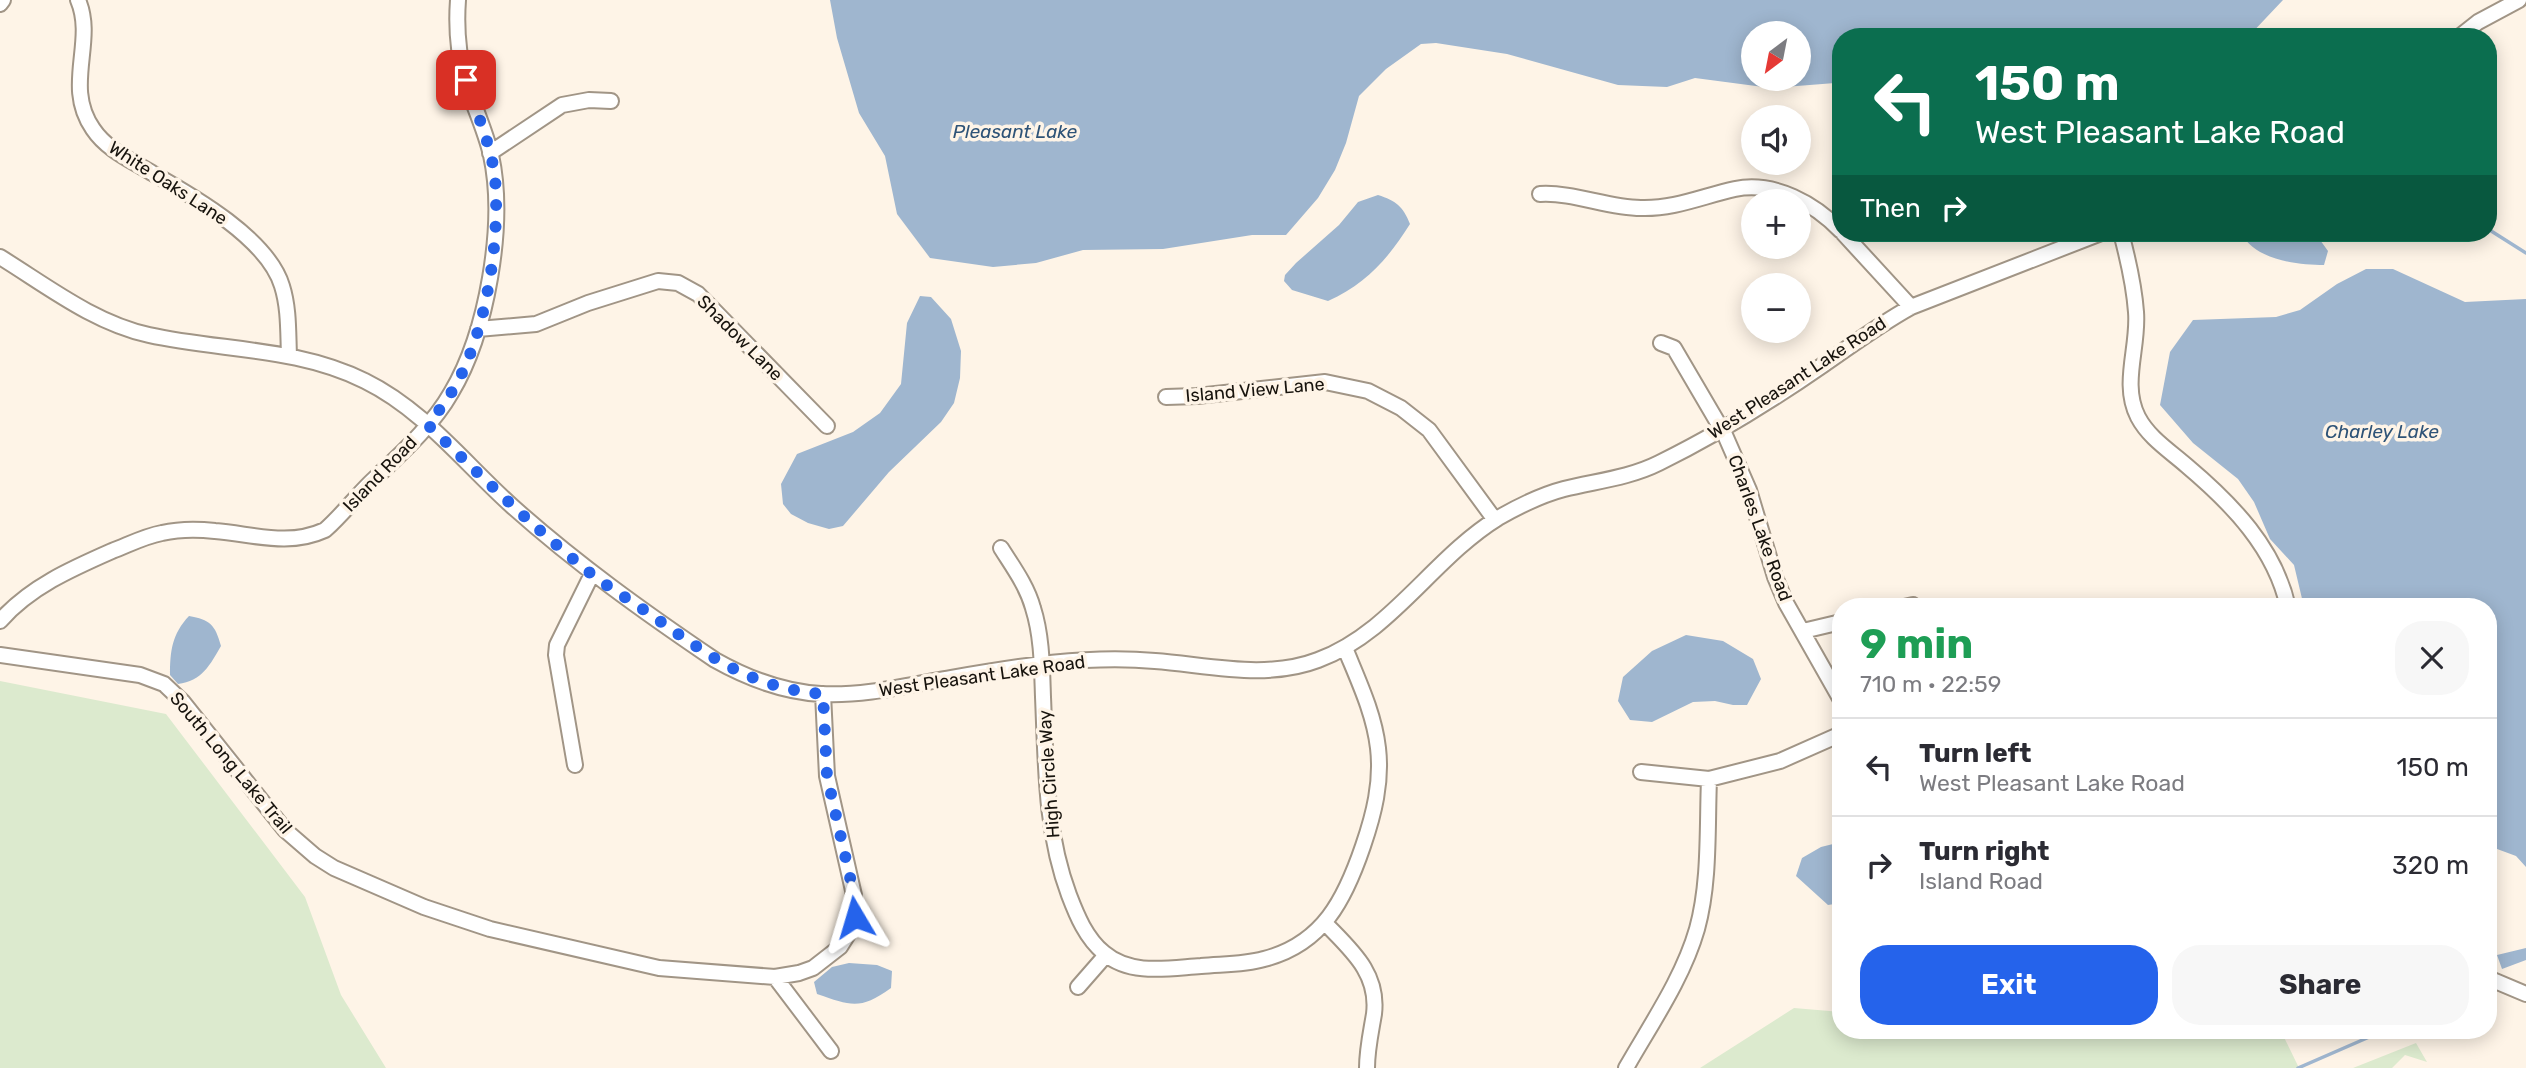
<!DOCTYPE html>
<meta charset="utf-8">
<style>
:root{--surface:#fff;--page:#f7f7f7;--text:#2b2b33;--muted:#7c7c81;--line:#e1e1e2;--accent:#2563eb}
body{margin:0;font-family:Rubik,sans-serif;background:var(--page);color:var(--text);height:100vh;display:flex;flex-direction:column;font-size:26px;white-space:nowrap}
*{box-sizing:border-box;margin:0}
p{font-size:23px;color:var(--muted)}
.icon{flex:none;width:38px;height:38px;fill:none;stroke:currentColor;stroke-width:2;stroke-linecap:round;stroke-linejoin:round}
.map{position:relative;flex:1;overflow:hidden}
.side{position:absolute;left:1832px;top:598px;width:665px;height:441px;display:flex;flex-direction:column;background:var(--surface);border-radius:28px;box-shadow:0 4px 18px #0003}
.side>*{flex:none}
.banner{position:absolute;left:1832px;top:28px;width:665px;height:214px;border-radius:28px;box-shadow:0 4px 18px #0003;background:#0b6e4f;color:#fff;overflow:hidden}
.needle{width:46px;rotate:212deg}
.tools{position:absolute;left:1741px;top:21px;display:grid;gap:14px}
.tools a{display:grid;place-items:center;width:70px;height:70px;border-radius:50%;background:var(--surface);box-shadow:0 4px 18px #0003;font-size:35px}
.pin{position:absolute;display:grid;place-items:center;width:60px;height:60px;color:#fff;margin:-30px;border-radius:14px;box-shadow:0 4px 10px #0006}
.me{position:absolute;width:77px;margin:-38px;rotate:353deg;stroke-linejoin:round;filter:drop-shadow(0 0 5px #0008)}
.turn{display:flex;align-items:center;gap:24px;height:147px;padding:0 28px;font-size:32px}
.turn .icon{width:91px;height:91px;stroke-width:2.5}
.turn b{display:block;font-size:49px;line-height:60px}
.then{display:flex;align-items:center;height:66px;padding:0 28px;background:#0003;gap:14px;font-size:26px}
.round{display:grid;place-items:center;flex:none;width:74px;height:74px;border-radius:28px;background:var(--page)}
.summary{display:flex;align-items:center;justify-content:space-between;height:119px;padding:0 28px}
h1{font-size:42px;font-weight:700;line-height:52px;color:#1e9e55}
.cta{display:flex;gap:14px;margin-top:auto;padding:14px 28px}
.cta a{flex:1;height:80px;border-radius:28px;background:var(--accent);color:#fff;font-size:28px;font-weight:700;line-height:80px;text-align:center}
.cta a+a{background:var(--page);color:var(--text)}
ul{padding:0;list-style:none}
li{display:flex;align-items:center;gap:21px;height:98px;padding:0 28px;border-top:2px solid var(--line)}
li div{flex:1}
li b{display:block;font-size:26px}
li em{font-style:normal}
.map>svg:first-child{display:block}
.green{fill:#dceace}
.water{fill:#9fb6cf;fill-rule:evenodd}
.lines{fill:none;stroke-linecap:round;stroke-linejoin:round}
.stream{stroke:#9fb6cf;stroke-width:3.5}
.minor-casing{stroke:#a19586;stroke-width:18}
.minor{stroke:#fff;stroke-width:14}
.route{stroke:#2563eb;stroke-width:12;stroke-dasharray:0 21.6}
.labels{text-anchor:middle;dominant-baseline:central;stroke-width:7;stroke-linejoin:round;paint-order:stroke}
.street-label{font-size:18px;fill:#17130d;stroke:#fef4e7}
.water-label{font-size:19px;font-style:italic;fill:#2e5377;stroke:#fef4e7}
</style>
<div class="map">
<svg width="2526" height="1068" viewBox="0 0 2526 1068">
<rect width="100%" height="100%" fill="#fef4e7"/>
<path class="green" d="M0,681l166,33 139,183 36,98 45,73h-386z
M1794,1008l47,4v19h440l18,37h-599z
M2416,1043l11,19 -22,-7 -13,13h-39z"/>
<path class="water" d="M830,0h1453l-35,37h-407v49l-6,-3 -64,5 -76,-10 -28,9 -49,-2 -111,-31 -71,-11 -15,1 -35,25 -27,27 -13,47 -11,27 -17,28 -32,37h-34l-89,14 -80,1 -47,13 -43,4 -63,-9 -33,-44 -12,-58 -26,-43 -22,-75zM1799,33v46h-45v-46z
M1378,195c18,6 25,11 32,29 -22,35 -44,60 -82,77l-36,-11 -8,-9 1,-6 11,-12 43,-38 19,-23z
M2241,233h74l13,18 -4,14c-27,0 -69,-5 -83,-32z
M2366,269h27l72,33 61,-3v568l-10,-11 -27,-10 -1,-239h-184l-10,-42 -24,-26 -16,-37 -16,-23 -45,-36 -33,-38 10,-53 23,-32 83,-3 24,-7 37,-26z
M920,296l11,1 20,22 10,32 -1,27 -6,25 -13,19 -52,50 -46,54 -14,3 -21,-6 -17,-9 -8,-10 -2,-20 16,-30 56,-22 27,-19 21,-29 6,-61z
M189,616c21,4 26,8 32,30 -11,19 -19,35 -43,38l-8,-9c0,-24 2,-41 19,-59z
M1686,635l37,6 30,18 8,20 -14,26h-14l-18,-4 -22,1 -41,20 -22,-2 -12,-19 5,-24 29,-26z
M1841,842v61l-13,2 -32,-29 6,-18 19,-11z
M2526,948v12l-24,9 -5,-14z
M849,963l28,2 15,6 -1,17c-31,22 -39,18 -74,6l-3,-12 18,-15z"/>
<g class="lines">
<path class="stream" d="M2488,229l38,24
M2298,1068l85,-37"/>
<defs>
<path id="minor" d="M78,0c18,42 -15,86 15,129 14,21 38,31 59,44 41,23 116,66 130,113 7,22 6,46 7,69
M0,4l3,-4
M2459,37l19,-15 41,-22
M490,153l72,-48 27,-5 22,1
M1540,194c34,-2 67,14 101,14 34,1 62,-12 94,-19 40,-8 80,15 106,42
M1843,233l68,74
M2121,233c7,26 13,52 15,79 3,35 -15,72 2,105 11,21 32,34 49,49 45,38 88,82 101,141
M0,257c47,29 94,66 149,78 72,16 148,12 216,46 59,29 100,83 148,126 64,57 131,105 202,153 32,18 69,32 106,34 40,2 79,-7 118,-14 70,-12 144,-26 216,-19 53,4 111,19 163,-1 73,-27 115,-102 180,-142 21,-12 43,-23 66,-29 32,-8 65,-11 95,-26 57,-28 112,-62 164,-98 29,-20 57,-41 88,-58l190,-74
M478,329l58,-5 52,-21 70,-22 20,2 20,11 129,132
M1661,343l13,5 51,87 24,55 26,87 11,26 55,97
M1166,397l31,-1 128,-14 43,9 33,17 28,22 66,90
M1001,548c12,19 26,38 32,60 9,28 9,60 10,89 3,68 2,134 26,198 8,21 17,43 35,58 27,23 65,15 97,13 20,-2 42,-1 63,-7 59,-15 81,-60 99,-113 11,-32 19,-64 15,-98 -4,-35 -20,-68 -33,-100
M1904,607l9,-2
M0,621c30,-34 71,-52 112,-70 16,-6 33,-15 50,-18 17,-4 36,-4 53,-2 38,3 73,16 110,-1 16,-14 29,-31 44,-46 29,-28 62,-56 82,-91 36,-60 55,-169 40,-238 -6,-26 -18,-50 -26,-76 -7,-26 -9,-52 -7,-79
M1803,631l38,-9
M0,655l140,20 24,9 19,18 102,128 30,26 19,12 90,39 66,22 169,39 116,9 24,-4 14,-5 27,-21 12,-19 3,-11 -1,-22 -27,-119 -4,-82
M575,765l-19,-110 1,-10 35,-71
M1641,772l68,7 71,-18 61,-27
M1325,923c26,27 54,50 49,91 -3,18 -7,35 -7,54
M775,977l56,74
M2488,978l38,16
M1078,987l28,-32
M1626,1068c25,-44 57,-90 71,-139 13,-47 10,-100 12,-150"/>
</defs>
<use href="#minor" class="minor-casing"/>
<use href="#minor" class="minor"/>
</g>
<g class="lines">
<path class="route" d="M466,80c10,32 25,64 29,98 5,59 -7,139 -32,193 -9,20 -22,37 -35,54 53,51 105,102 162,148 18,14 38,26 57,39 59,41 100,76 176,82l4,82 27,119 1,22"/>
</g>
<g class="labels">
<g class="street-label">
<text transform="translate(168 183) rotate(33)">White Oaks Lane</text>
<text transform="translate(740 338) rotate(45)">Shadow Lane</text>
<text transform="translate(1797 378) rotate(-33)">West Pleasant Lake Road</text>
<text transform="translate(1255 390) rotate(-5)">Island View Lane</text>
<text transform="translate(380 474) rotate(-46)">Island Road</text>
<text transform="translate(1760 528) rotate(70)">Charles Lake Road</text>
<text transform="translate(982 676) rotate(-8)">West Pleasant Lake Road</text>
<text transform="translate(231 763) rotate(50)">South Long Lake Trail</text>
<text transform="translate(1049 774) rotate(-94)">High Circle Way</text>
</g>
<g class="water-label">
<text x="1015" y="131">Pleasant Lake</text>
<text x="2382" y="431">Charley Lake</text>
</g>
</g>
</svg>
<div class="tools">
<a><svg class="needle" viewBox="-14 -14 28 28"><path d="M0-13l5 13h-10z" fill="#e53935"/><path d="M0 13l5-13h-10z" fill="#7c7c81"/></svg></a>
<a><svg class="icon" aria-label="sound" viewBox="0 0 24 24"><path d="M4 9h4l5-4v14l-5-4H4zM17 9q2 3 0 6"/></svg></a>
<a>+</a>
<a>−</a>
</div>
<div class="pin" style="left:466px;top:80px;background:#d93025"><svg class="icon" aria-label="arrive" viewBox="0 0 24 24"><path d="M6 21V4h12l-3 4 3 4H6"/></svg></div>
<svg class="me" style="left:855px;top:917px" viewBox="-20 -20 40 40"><path d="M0-17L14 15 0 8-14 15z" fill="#2563eb" stroke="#fff" stroke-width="4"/></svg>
<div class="banner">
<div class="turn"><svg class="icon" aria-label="left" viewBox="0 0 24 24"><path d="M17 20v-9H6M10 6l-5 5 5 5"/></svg><div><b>150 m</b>West Pleasant Lake Road</div></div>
<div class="then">Then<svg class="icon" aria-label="right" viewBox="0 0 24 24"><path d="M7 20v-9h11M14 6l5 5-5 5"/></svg></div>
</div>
<section class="side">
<div class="summary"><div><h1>9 min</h1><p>710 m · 22:59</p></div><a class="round"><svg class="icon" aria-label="close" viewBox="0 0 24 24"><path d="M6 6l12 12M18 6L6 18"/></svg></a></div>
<ul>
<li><svg class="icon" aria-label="left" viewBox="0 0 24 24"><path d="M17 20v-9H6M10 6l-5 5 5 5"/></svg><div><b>Turn left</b><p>West Pleasant Lake Road</p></div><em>150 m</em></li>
<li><svg class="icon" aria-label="right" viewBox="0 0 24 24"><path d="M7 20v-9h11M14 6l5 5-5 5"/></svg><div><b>Turn right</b><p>Island Road</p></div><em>320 m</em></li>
</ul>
<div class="cta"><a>Exit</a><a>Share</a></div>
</section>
</div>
